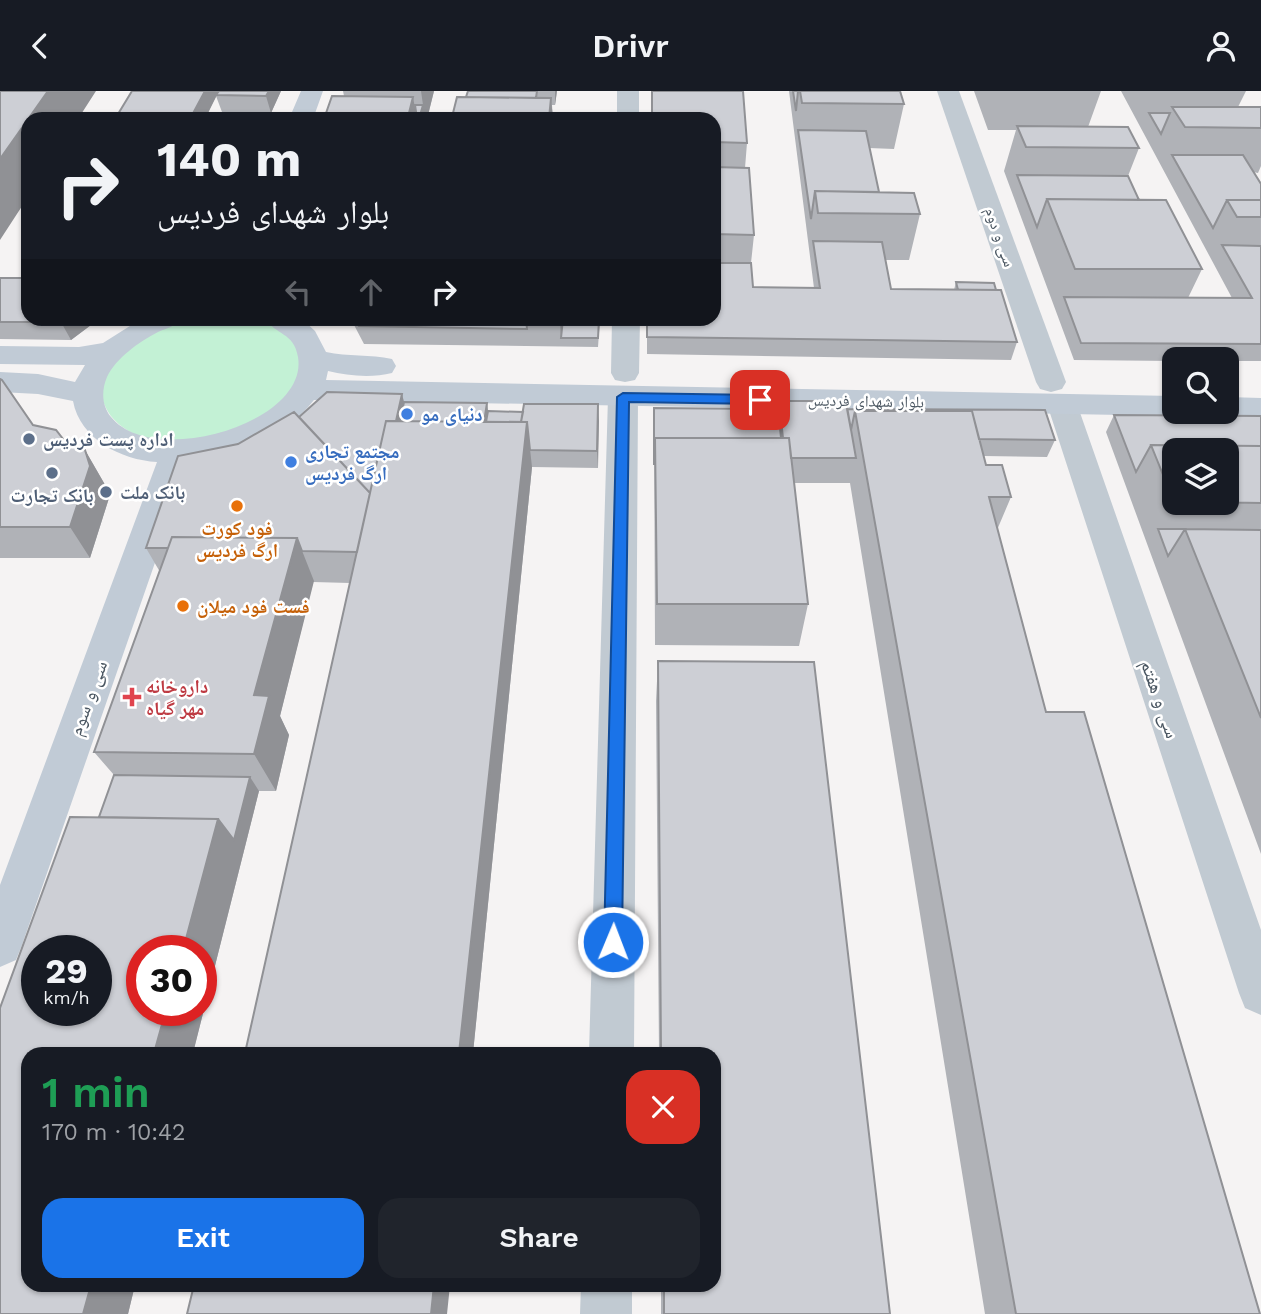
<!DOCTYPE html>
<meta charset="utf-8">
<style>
:root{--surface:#171b24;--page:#20242c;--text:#f1f3f6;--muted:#9ea1a6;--accent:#1a73e8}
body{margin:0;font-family:"Work Sans","Noto Naskh Arabic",sans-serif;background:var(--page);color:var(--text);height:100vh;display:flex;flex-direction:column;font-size:26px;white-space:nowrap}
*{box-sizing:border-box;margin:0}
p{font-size:23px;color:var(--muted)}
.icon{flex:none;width:38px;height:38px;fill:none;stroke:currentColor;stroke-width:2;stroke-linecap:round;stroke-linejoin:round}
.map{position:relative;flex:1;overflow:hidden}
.sheet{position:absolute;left:21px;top:956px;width:700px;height:245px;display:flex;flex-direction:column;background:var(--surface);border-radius:21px;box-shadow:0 2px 5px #0004}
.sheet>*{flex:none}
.banner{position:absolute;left:21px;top:21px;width:700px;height:214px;border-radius:21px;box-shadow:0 2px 5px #0004;background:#171b24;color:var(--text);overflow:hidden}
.tools{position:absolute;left:1162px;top:256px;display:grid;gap:14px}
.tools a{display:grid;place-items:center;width:77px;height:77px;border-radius:14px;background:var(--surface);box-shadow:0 2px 5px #0004;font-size:35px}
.speed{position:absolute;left:21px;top:844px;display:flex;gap:14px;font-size:35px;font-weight:700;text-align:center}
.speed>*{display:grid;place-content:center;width:91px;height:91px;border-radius:50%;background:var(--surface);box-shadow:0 2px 5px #0004;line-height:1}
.speed small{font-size:18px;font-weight:400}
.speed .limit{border:10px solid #d22;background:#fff;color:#111}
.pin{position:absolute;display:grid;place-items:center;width:60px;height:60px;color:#fff;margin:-30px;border-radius:14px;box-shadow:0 4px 10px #0006}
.me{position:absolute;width:77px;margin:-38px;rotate:1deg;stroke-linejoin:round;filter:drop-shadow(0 0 5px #0008)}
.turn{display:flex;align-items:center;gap:24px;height:147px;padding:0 21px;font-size:32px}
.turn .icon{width:91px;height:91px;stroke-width:2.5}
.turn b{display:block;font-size:49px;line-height:60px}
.lanes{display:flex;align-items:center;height:66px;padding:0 21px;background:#0003;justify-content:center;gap:35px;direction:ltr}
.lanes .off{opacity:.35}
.round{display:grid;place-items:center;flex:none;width:74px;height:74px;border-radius:21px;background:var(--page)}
.head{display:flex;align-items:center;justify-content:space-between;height:119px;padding:0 21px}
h1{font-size:42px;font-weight:600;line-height:52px;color:#1e9e55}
.action{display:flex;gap:14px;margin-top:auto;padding:14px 21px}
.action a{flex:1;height:80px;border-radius:21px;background:var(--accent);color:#fff;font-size:28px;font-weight:600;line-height:80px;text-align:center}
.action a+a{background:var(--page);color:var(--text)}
header{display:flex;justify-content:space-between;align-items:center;height:91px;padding:0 21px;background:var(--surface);font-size:32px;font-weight:600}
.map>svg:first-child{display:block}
.green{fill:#c3f1d5}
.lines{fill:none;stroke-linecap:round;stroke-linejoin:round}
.minor{fill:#c1cad2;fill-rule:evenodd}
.tertiary{fill:#c1cad2;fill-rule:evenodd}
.secondary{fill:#c1cbd6;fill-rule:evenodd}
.wall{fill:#b0b2b7}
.shaded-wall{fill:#909195}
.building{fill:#cdcfd5;stroke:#909195;stroke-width:2;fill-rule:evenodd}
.route{fill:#1a73e8;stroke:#114b97;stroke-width:2}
.shop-dot{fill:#3f7fe0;stroke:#fff;stroke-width:2.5}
.service-dot{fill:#5c6f8a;stroke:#fff;stroke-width:2.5}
.food-dot{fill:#e8710a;stroke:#fff;stroke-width:2.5}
.health-dot{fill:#e0444e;stroke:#fff;stroke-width:2.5}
.labels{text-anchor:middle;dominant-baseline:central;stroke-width:5;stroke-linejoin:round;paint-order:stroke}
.far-street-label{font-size:16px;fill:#4a5661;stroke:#fff}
.shop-label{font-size:19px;font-weight:bold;fill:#366cbe;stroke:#fff;text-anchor:start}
.service-label{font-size:19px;font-weight:bold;fill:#4e5e75;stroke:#fff;text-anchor:start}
.food-label{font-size:19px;font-weight:bold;fill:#c56008;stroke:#fff}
.health-label{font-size:19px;font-weight:bold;fill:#be3a42;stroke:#fff;text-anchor:start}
.street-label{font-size:19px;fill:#4a5661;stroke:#fff}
</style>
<header><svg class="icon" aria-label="back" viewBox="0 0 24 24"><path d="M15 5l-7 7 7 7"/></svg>Drivr<svg class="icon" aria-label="person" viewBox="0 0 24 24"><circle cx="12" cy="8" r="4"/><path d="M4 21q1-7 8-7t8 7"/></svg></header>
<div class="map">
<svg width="1261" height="1223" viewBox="0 0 1261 1223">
<rect width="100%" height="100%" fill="#f5f3f3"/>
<path class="green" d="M193,228c20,0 40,-3 59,0 12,1 24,8 33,15 12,10 17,22 15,37 -5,38 -48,52 -79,62 -10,3 -20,8 -30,9 -16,1 -33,-1 -48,-5 -37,-11 -58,-50 -25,-80 20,-19 49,-31 75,-38z"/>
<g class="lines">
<path class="minor" d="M617,0h22v28h-22z
M612,228h28l-1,54 -4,7 -10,2 -10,-2 -4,-7z
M623,296l10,3 5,7 -4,656h-45l19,-656 5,-7z
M1062,303l10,3 5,7 184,526v85l-16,-7 -6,-15 -192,-589 5,-7z
M581,1194h51v29h-52z"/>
<path class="tertiary" d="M937,0h22l107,291 -4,7 -11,3 -11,-3 -4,-7z"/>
<path class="secondary" d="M301,0h22l-10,28h-24z
M141,228h39c-5,8 -13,9 -22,13 -19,10 -42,26 -51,45 -6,14 -5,29 4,40 42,52 198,6 187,-60 -4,-25 -23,-22 -32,-38h36l13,12 11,21c22,5 44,2 66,7l4,7 -4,7c-20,5 -44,3 -64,-2l-2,9 848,16v15h12l-12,5 -860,-16c-29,38 -79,56 -124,62l-168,483 -6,15 -16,7v-82l157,-423c-36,-2 -77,-23 -84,-61l-35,-7 -38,-2v-20l38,2 37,8 10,-17 -85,-1v-18l79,1 24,-4z
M1227,306l34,1v20l-45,-4 -2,-3h13z"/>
</g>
<path class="wall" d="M132,0h149l-10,22 -49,-1 -6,-16 -11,23h-90z
M343,0h91l-7,28h-101l-1,-3 19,-20z
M468,0h89l-2,14h-3l1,14h-101v-2l14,-20z
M789,0h111l4,13 -10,45 -25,-1 10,44 41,22 -11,46h-24l6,29 63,1 2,-8 40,8 21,52 -6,18 -364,-6v-35h67v-200l33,24 -2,25 9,67 -3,28 2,24 61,1z
M974,0h127l-13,36 51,21 -11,28 11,24 63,69 -14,29h44l-111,-207h125l-8,16h23v59l-3,7 -5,-1 8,12v177h-34v-2h-53v2l-100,-1 -70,-189 12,-41h-28z
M0,187l99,41 -28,21 -71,-1z
M352,228h248l-2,28 -234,-3 -11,-21z
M0,288l33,46 34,19 18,6 19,33 5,15 -19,60h-90z
M402,303l2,8 83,1 1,8 35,1 75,-8v64l-66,-1 -59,586h-228l105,-470 -37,-1 -33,134 9,19 -13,56h-17l-66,262 -165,232h107l-7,29h-128l99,-497 15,-42 -20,-23 66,-180 -14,-24 92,-104 61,-27z
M779,310l68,8 208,31 -8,17 -63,-1 2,9 25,32 -14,33 49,182 214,602h-275l-135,-831h-56l14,121 -9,42 -144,-1 -1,-237 124,1z
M1114,324l147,1v438l-155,-422z
M658,570l232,653h-229v-29h53v-232h-55l-3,-352z"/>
<path class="shaded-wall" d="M48,0h48l-18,28h-50z
M205,0h14l-14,28h-15z
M269,0h12l-10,22 -5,-17z
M421,0h13l-7,28h-8l4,-14z
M555,0h2l-2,14z
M413,6l4,22h-9v-2z
M551,7l2,21h-4v-1z
M28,28v78l-28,43v-81z
M66,228h33l-28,21 -10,-18z
M560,228h4l-3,19z
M402,303l6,25 -44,133z
M487,312l2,17 -10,30z
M598,313l1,17 -1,47 -1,-17z
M527,331l5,45 -59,586h-14z
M85,359l19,33 5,15 -19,60 -20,-31z
M297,447l17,43 -34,135 9,19 -13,56 -22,-37v-59z
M250,686l9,14 -66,262h-39l12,-43h35v-60h-18l35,-131z
M91,1194h44l-7,29h-45z
M434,1194h16l-3,29h-16z"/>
<path class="building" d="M0,0h48l-48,68z
M132,0h73l-15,28h-75z
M219,0h50l-3,5 -50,-1z
M468,0h69l-1,7 -70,-1z
M652,0h91l4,52 -33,-1v-23h-62z
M793,0h5l-2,20z
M800,0h100l4,13 -102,-1z
M332,5l81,1 -5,20 -83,-1z
M457,6l94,1 -2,20 -97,-1z
M415,14h8l-4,14h-2z
M1172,16h89v21l-76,-1z
M1149,22h21l-9,21z
M240,27h23l-24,1z
M1017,35l111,1 11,21 -113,-1z
M798,39l68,1 13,61 -64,-1 -4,28z
M1172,64h71l18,29v16h-34l-14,28z
M714,76l35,1 5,67 -40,-1z
M1017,84l111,1 11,24 -92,-1 -10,28z
M815,100l99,2 6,21 -102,-1z
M1047,108l119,1 36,69h-127z
M1227,109h34v17h-24z
M813,150l69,1 9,47 110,1 16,52 -370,-5v-18h67v-56h37l2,24 67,1z
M1222,154l39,1v98l-180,-1 -17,-46 188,1z
M28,176v52h38l-5,3h-61v-44h22z
M956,191l38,1 2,7h-38z
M355,228h171l1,10 -168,-3z
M563,228h36l-1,19h-37z
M0,288l2,1 31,45 23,5 11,14 18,6 5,16 -20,61h-70z
M327,301l75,2 -6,27h-10l-16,72 -71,-76z
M779,310h67l10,57h-65l-2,-20h-6z
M404,311l83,1 -3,19 -84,-1z
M524,313h74l-1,47 -67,-1 -3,-28h-6z
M654,317l124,1 3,29h-126l-1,27z
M847,318l198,1 10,30 -76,-1 -7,-28h-117l-4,19z
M488,320l35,1 -2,10h-35z
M855,320h117l14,54h16l9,32h-22l57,215h38l176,602h-244z
M294,321l76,81 -13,59 -55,-1 -5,-13 -125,-1 -4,11h-22l32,-92 60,-12z
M1114,324l147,1v30l-110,-1 -15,27z
M386,330l141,1 -68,631h-214z
M655,347h134l19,166h-151z
M1151,354l110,1v57l-61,-1h27v-52h-53v52z
M1158,438h27l-17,27z
M1185,438l76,1v188z
M172,446l125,1 -43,157 15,1 -15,58 -160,-2z
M658,570l156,1 76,652h-226v-29h50v-232h-53z
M114,684l136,2 -16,63 -16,-21 -119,-2z
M70,726l148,2 -35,131h-41v60h24l-12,43h-126v232h63l-8,29h-83v-306zM37,859h59v60h-59z
M194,1194h240l-3,29h-244z"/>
<path class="route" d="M623,302l137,2 7,5 -7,4 -131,-2 -7,540 -2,6 -7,3 -7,-3 -2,-6 13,-545z"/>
<g class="shop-dot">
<circle cx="407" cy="323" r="7"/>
<circle cx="291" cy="371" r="7"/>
</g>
<g class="service-dot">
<circle cx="29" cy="348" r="7"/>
<circle cx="52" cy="382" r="7"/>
<circle cx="106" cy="401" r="7"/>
</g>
<g class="food-dot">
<circle cx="237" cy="415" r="7"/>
<circle cx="183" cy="515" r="7"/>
</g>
<path class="health-dot" d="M128.5 595.5h7v7h7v7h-7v7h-7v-7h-7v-7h7z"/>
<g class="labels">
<g class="far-street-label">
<text transform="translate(1000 146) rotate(71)">سی و دوم</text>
<text transform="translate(866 310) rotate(1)">بلوار شهدای فردیس</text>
</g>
<g class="shop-label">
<text x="421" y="323">دنیای مو</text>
<text x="305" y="360">مجتمع تجاری<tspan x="305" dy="22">ارگ فردیس</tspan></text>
</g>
<g class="service-label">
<text x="43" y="348">اداره پست فردیس</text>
<text x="120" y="401">بانک ملت</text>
<text x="52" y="404" text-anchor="middle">بانک تجارت</text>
</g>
<g class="food-label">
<text x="237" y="437">فود کورت<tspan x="237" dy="22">ارگ فردیس</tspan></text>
<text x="197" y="515" text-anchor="start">فست فود میلان</text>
</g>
<g class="health-label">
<text x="146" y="595">داروخانه<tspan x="146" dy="22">مهر گیاه</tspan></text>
</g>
<g class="street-label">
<text transform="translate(88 607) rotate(-70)">سی و سوم</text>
<text transform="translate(1160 608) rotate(71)">سی و هفتم</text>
</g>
</g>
</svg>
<div class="tools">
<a><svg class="icon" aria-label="search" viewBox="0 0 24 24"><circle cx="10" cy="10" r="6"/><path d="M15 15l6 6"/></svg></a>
<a><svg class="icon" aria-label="layers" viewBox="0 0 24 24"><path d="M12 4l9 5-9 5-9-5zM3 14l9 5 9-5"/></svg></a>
</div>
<div class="speed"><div>29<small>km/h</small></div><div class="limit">30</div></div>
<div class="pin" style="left:760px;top:309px;background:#d93025"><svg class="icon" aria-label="arrive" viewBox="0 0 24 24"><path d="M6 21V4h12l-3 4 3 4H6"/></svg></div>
<svg class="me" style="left:613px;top:851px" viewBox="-20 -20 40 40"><circle r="17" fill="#1a73e8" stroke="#fff" stroke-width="3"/><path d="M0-11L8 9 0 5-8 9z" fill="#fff"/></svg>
<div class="banner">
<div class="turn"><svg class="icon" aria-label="right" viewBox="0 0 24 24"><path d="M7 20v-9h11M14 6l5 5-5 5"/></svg><div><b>140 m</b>بلوار شهدای فردیس</div></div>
<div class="lanes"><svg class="icon off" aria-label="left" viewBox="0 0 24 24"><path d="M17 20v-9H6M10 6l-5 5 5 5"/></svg><svg class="icon off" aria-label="ahead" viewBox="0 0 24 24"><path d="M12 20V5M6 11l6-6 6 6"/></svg><svg class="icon" aria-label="right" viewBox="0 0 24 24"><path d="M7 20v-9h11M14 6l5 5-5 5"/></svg></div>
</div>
<section class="sheet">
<div class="head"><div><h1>1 min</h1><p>170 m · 10:42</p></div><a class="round" style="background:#d93025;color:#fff"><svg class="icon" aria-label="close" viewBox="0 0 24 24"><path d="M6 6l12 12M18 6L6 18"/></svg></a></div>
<div class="action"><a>Exit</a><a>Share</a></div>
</section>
</div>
